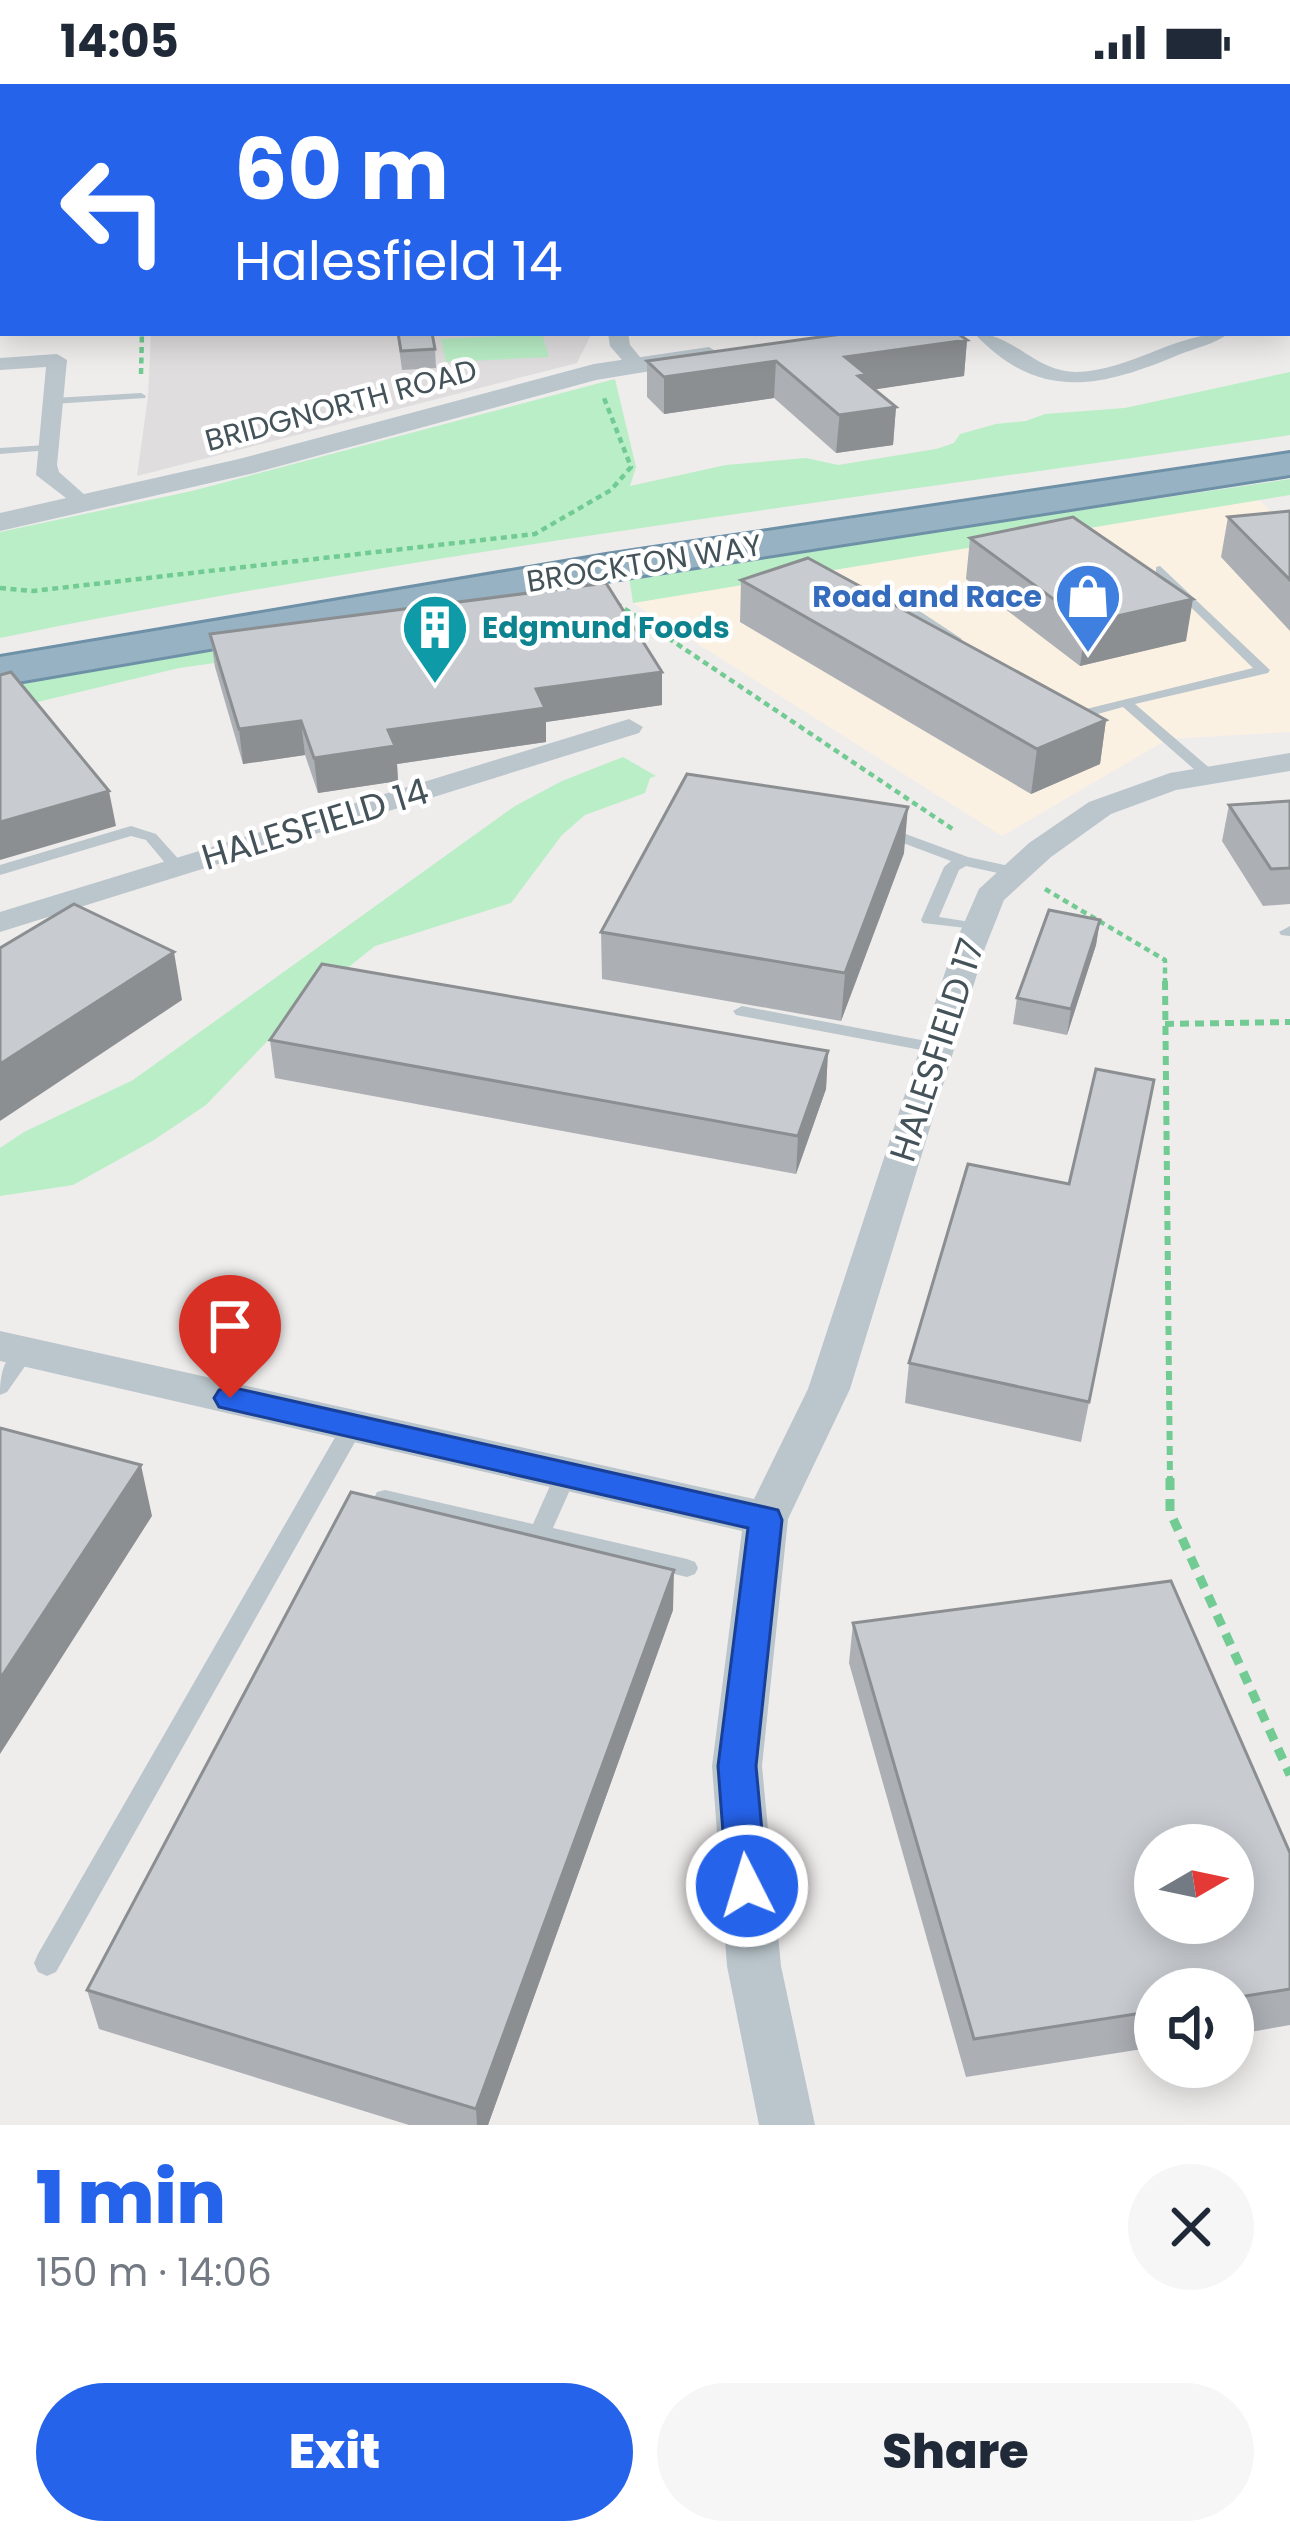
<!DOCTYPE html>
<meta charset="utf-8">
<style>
:root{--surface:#fff;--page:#f6f6f7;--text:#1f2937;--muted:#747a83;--accent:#2563eb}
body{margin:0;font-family:Poppins,sans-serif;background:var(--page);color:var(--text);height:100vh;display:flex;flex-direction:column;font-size:45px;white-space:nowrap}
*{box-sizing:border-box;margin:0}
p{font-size:39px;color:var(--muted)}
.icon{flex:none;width:66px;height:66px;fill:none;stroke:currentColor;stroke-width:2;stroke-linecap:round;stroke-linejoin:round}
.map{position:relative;height:2041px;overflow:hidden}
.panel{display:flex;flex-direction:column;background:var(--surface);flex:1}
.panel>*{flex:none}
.hud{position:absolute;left:0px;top:0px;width:1290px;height:252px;box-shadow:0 6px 30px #0003;background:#2563eb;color:#fff;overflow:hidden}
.needle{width:78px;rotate:81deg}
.controls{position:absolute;left:1134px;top:1740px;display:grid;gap:24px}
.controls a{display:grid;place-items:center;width:120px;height:120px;border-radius:50%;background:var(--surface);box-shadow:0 6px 30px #0003;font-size:60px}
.pin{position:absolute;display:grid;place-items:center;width:102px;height:102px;color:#fff;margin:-123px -51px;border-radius:50% 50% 50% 0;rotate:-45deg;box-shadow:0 0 12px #0007}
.pin .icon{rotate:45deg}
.me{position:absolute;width:132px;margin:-66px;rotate:355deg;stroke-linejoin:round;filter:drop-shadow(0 0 9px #0008)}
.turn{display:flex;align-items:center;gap:42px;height:252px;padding:0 36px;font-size:54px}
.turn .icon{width:156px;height:156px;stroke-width:2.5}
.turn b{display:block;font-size:84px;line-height:102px}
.round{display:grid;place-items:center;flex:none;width:126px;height:126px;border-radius:63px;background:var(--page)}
.overview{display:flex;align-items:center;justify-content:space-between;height:204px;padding:0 36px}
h1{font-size:72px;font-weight:800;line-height:90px;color:var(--accent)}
.primary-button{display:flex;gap:24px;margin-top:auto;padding:24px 36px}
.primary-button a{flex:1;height:138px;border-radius:72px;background:var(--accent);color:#fff;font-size:48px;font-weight:800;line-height:138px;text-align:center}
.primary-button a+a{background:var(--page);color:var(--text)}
.status{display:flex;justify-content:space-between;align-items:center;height:84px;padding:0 60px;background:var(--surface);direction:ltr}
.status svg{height:33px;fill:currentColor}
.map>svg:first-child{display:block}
.commercial{fill:#fbf1e3}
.education{fill:#e0ddde}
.green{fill:#b9eec6}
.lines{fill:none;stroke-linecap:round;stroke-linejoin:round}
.trunk-casing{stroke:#6e91a7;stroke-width:6}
.path-far3{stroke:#71cb93;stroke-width:3;stroke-dasharray:4.5 3;stroke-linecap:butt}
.path-far2{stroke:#71cb93;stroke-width:4.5;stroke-dasharray:6 4.5;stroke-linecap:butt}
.path-far1{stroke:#71cb93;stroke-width:6;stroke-dasharray:9 6;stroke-linecap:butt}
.path{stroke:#71cb93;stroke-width:9;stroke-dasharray:12 9;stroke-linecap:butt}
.service{fill:#bac6cc;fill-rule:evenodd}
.minor{fill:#bac6cc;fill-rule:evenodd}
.tertiary{fill:#bac6cc;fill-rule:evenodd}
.trunk{fill:#97b3c3;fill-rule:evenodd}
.wall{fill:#acafb4}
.shaded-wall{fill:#8c8f92}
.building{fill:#c8ccd1;stroke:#8c8f92;stroke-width:3;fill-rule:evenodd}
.route{fill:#2563eb;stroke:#184099;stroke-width:3}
.labels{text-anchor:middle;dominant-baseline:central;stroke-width:9;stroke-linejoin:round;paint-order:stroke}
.far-street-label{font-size:30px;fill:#445259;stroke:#fff}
.far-shop-label{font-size:30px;font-weight:bold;fill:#366cbe;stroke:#fff;text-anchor:end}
.far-culture-label{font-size:30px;font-weight:bold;fill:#0d838f;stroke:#fff;text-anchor:start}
.street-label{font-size:36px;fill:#445259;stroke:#fff}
</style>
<div class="status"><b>14:05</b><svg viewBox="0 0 49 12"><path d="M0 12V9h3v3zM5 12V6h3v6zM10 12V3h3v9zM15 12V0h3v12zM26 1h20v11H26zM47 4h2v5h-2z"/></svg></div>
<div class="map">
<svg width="1290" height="2041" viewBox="0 0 1290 2041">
<rect width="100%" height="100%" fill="#efecec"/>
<path class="commercial" d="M1259,416l31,30v202l-122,7 -166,97 -369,-233z"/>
<path class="education" d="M151,249h441l-15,30 -440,113 11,-80z"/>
<path class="green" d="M542,250l7,23 -103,5 -5,-23z
M1290,288v63c-430,63 -864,116 -1290,203v-106l192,-41 423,-112 21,88 -6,19 96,-21 80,-7 32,7 98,-16 18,-6 6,-9 36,-10 30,-3 19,-7 80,-6z
M1290,395v16l-657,108 -4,-26z
M572,529l-393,55 -179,43v-23l390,-71z
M623,673l33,19 -6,2 -5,15 -60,22 -23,20 -51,68 -136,43 -69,55 -100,104 -52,35 -81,45 -73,11v-48l24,-16 109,-52 382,-274 47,-25z"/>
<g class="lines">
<defs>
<path id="trunk" d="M1290,369v22l-684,106 -606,104v-28l606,-102z"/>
</defs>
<use href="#trunk" class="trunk-casing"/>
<path class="path-far3" d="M1004,0l10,3
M1021,0l6,3
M201,3l19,-3"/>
<path class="path-far2" d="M359,249h6
M141,290l1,-41
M0,504l33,3 502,-57 76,-44 20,-23 -27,-69
M616,519l338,227
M1045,805l120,71v24"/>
<path class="path-far1" d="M1165,897l5,500
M1165,940l125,-2"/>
<path class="path" d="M1170,1394v34l120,263"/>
<path class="service" d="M495,0h8l2,3h-8z
M549,0h8l-2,3h-8z
M141,309l5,3 -1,2 -92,6 -5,-3 5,-3z
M46,361l6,3 -2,2 -50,4v-6z
M1160,482l110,104 -2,3 -133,31 78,67 2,3 -7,4 -5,-1 -80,-70 -47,13 -13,-9 7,-4 8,4 175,-43 -97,-95v-6z
M913,525l5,1 44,29 -7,4 -5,-1 -42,-26v-6z
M131,742l25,8 27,30 2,3 -2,3h-12l-25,-30 -15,-4 -131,39v-10z
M884,742l84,31 54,12 2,3 -8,5 -50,-11 -7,4 -20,47 44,7 2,3 -2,3 -60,-7 -2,-3 23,-53 7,-6 -72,-27v-6z
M1290,842v10l-9,-1 -2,-3z
M742,922l195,37 9,5 -9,5 -201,-38 -3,-4z
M25,1261l7,2 3,5 -28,40 -7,3c0,-21 4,-42 25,-50z
M353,1334l8,2 3,6 -308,546 -9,4 -9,-4 -4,-9 4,-9 307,-534z
M566,1382l8,2 3,6 -24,54 134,31 8,3 3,6 -3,6 -8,3 -302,-71 -8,-2 -3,-6 3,-6 8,-2 148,34 25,-56z"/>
<path class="minor" d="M0,0h19l2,3 -18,1z
M659,0h17l2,3h-17z
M1195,0h25l2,3h-25z
M1287,21l3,1v10l-3,-1z
M3,37v10l-3,1v-10z
M0,87h3v10h-3z
M3,177v12l-3,1v-12z
M1287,237h3v12h-3z
M608,249h20l2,12 15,18 -3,4h-14l-18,-21z
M974,249c39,0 61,39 102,39 54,-1 98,-39 153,-39 -13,11 -34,15 -51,22 -78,33 -140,47 -204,-22z
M57,270l10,6 -10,105 2,7 36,32 -12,7 -47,-36 10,-108 -46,3v-12z
M629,635l14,8 -4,6 -639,199v-20z
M1290,669v18l-114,19 -65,24 -60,43 -47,43 -19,48 -135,441 -62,130 -26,247 19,200 34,159h-56l-32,-159 -15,-200 30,-235 -742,-170v-30l754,168 54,-110 145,-441 26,-59 50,-46 60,-41 81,-29z"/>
<path class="tertiary" d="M1052,0h26l3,3h-27z
M1287,71h3v13h-3z
M1290,143v14l-3,1v-14z
M709,263l13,8 -4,5 -122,20 -342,93 -254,58v-18l239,-54 355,-95z"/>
<use href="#trunk" class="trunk"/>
</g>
<path class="wall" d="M520,0h30l-2,3h-27z
M0,107l3,4v33h-3z
M3,198v33l-3,-1v-31z
M397,249l38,16 1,19 -34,2z
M448,249h50l-49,3z
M967,256l-3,36 -89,13 21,18 -3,38 -57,8 -62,-55 -110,16 -17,-17v-36z
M1290,427v120l-69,-74 7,-40z
M970,454l216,103 -106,25 -114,-87z
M741,496l365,140 -6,44 -69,30 -291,-172z
M210,550l452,38v33l-116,17v20l-149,22 1,17 -80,12 -13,-38 -62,9 -28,-97z
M1290,717v103l-27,2 -41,-65 7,-36z
M904,769l-63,168 -239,-42 -1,-47z
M1100,836l-4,25 -29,90 -54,-11 4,-26z
M270,956l558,11 -2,38 -30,85 -521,-96z
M1154,996l-73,362 -176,-39 4,-40 160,-179z
M673,1526l-185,515h-79l-310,-96 -12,-39z
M853,1539l437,230v172l-57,10v-46h-78v58l-189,30 -117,-414z"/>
<path class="shaded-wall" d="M3,50v27l-3,3v-28z
M967,256l-3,36 -99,15 31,16 -3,38 -57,8 9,-96z
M776,277l-2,37 -110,16v-37z
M1193,515l-7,42 -106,25 6,-43z
M662,588v33l-116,17v20l-149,22 1,17 -80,12 -4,-35 74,-28 148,-41z
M1106,636l-6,44 -69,30 6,-45z
M301,637l4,34 -62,9 -4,-35z
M109,707l7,35 -116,34v-38z
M908,723l-4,46 -63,168 4,-48z
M1100,836l-4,25 -29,90 4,-26z
M174,868l8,48 -182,121v-57z
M828,967l-2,38 -30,85 2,-38z
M141,1381l11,51 -152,238v-75z
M674,1486l-1,40 -185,515h-11l-1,-16z"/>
<path class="building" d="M398,249h34l3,16 -34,2z
M849,249h108l10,7 -122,17 21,17 -8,2 38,31 -57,8 -63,-54 -112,16 -17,-16z
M1290,427v69l-62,-63z
M1073,433l120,82 -107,24 -116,-85z
M808,474l298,162 -69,29 -296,-169z
M606,499l56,89 -126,17 9,19 -157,22 7,16 -81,12 -13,-37 -62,8 -29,-95z
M11,588l98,119 -109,31v-147z
M687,690l221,33 -63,166 -244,-41z
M1290,717v67l-19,1 -42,-64z
M74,820l100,48 -174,112v-116z
M1049,826l51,10 -29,89 -54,-11z
M322,880l506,87 -30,85 -528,-96z
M1096,985l58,11 -65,322 -180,-39 59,-199 101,20z
M0,1344l141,37 -141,214z
M351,1408l323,78 -198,539 -389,-119z
M1171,1497l119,272v136l-57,9v-9h-78v22l-181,28 -121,-416zM1155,1761h78v78h-78z"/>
<path class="route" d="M230,1303l548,123 4,10 -26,246 11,120 -6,12 -14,6 -14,-6 -6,-12 -9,-120 30,-238 -529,-121 -5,-9 5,-8z"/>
<defs>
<symbol id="shop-pin" viewBox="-11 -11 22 30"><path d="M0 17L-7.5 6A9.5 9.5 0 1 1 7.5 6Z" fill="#3f7fe0" stroke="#fff"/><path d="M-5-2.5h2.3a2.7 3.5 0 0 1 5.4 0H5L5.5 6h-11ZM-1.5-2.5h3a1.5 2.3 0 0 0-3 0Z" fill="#fff"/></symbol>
<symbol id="building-pin" viewBox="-11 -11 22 30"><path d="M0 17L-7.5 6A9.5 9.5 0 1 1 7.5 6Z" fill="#0f9aa8" stroke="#fff"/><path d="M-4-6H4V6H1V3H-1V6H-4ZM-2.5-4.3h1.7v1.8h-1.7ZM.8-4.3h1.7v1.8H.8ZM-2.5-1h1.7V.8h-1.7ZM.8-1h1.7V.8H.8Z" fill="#fff"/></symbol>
</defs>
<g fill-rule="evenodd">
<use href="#shop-pin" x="1050" y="474" width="76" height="104"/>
<use href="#building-pin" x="397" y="505" width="76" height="104"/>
</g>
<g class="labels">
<g class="far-street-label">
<text transform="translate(341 321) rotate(-15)">BRIDGNORTH ROAD</text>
<text transform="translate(644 479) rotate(-9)">BROCKTON WAY</text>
</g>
<g class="far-shop-label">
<text x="1042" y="512">Road and Race</text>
</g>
<g class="far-culture-label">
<text x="482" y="543">Edgmund Foods</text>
</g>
<g class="street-label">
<text transform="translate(315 740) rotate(-17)">HALESFIELD 14</text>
<text transform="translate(937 966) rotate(-72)">HALESFIELD 17</text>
</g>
</g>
</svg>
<div class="controls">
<a><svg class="needle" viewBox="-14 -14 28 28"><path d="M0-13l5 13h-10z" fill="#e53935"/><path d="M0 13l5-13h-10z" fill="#747a83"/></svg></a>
<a><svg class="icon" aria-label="sound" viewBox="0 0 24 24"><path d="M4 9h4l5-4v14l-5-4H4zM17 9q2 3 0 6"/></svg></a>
</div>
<div class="pin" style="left:230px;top:1314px;background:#d93025"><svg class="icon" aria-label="arrive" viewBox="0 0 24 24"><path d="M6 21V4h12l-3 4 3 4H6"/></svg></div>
<svg class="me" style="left:747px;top:1802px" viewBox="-20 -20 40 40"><circle r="17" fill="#2563eb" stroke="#fff" stroke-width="3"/><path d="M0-11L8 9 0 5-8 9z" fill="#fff"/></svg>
<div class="hud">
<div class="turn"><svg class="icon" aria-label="left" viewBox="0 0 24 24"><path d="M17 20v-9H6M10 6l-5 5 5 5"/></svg><div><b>60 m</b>Halesfield 14</div></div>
</div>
</div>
<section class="panel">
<div class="overview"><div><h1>1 min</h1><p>150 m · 14:06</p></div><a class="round"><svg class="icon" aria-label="close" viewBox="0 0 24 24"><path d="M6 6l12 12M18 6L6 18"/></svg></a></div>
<div class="primary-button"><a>Exit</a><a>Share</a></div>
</section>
